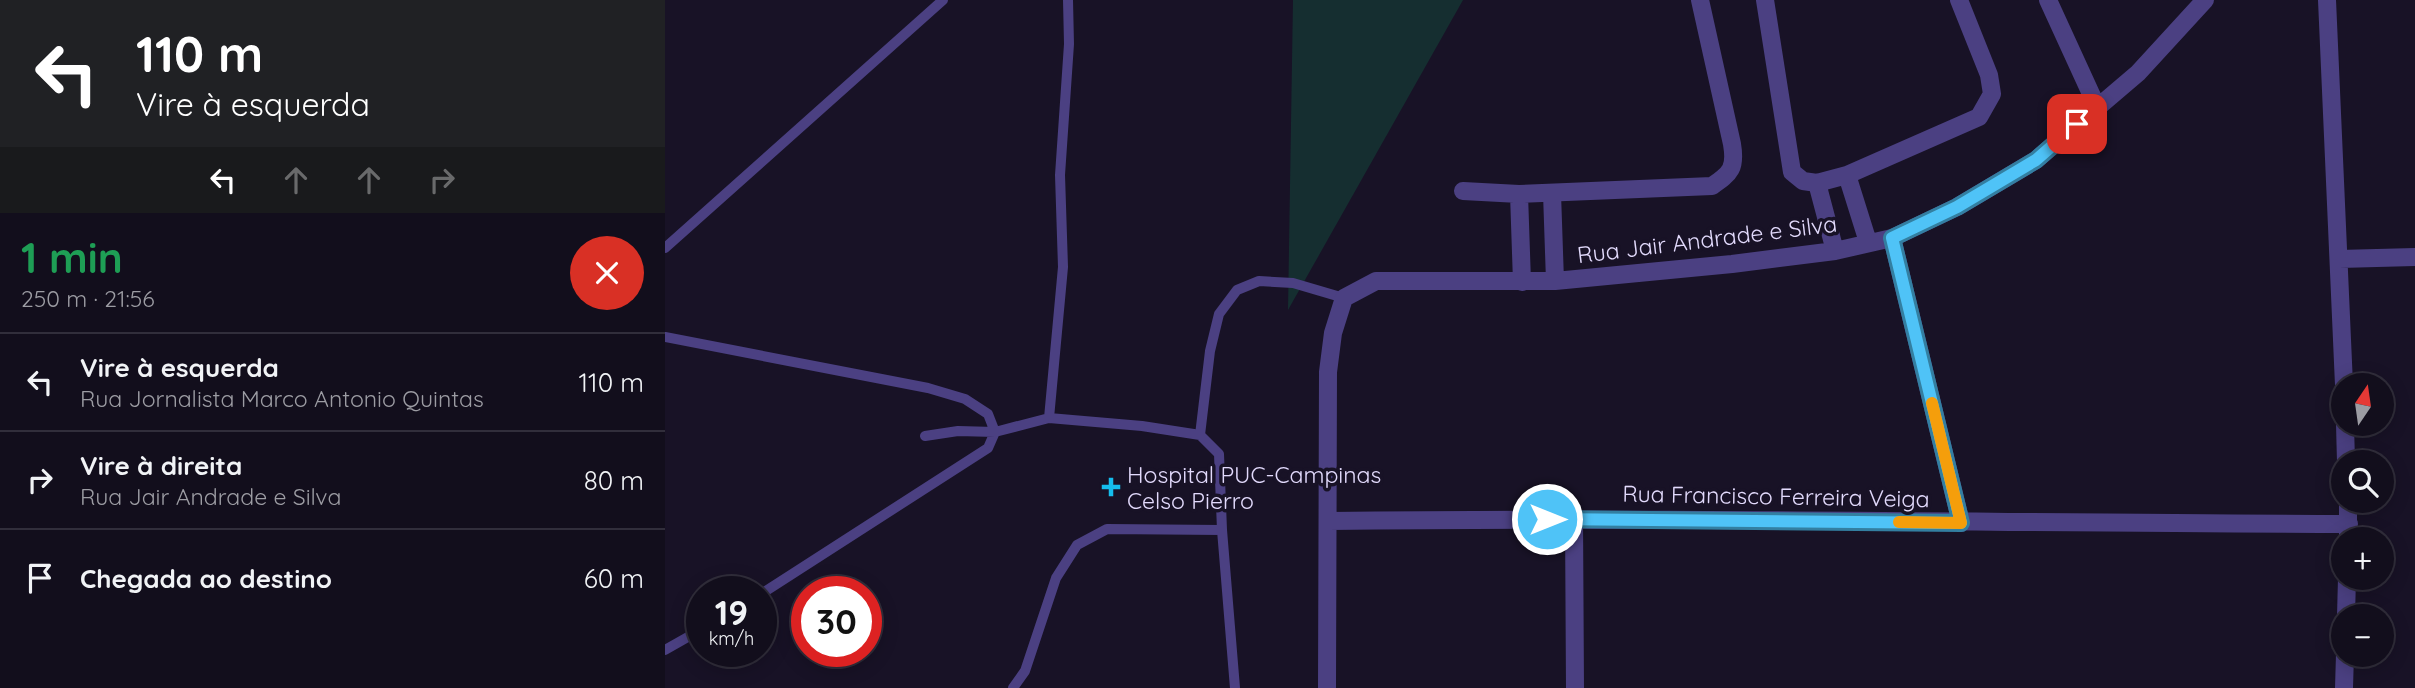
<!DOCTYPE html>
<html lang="pt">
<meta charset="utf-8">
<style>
:root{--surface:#120e1c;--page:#1f1c29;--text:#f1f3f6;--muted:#9c9ca3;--line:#312e3b}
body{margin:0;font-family:Quicksand,sans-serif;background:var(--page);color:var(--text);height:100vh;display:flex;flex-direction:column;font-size:26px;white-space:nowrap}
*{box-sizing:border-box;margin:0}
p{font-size:23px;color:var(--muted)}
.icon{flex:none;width:38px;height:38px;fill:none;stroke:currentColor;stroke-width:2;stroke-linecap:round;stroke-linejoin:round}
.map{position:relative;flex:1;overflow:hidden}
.sheet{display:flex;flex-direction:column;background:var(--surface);width:665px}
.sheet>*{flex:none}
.guide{background:#202124;color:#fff;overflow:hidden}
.needle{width:46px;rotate:13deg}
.controls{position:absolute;left:1666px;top:373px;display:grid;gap:14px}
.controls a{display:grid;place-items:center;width:63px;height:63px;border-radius:50%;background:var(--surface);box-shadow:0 4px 18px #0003,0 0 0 2px var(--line);font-size:35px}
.speed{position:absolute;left:21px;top:576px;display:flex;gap:14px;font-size:35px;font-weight:700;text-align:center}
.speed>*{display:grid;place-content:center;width:91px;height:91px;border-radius:50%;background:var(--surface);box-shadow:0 4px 18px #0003,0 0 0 2px var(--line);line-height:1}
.speed small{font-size:18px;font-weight:400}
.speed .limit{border:10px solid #d22;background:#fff;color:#111}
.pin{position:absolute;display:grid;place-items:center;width:60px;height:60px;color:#fff;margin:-30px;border-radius:14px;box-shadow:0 4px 10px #0006}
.me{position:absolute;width:77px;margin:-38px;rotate:90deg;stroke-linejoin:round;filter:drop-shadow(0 0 5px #0008)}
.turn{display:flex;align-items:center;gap:24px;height:147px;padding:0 21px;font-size:32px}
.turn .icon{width:91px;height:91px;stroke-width:2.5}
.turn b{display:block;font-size:49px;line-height:60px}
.lanes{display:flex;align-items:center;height:66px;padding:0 21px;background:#0003;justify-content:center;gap:35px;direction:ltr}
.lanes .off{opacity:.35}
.round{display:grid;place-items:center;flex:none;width:74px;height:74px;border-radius:37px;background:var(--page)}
.headline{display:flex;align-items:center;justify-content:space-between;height:119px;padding:0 21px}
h1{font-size:42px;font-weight:700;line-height:52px;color:#1e9e55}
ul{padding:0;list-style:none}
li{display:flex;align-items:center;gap:21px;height:98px;padding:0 21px;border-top:2px solid var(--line)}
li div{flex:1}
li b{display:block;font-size:26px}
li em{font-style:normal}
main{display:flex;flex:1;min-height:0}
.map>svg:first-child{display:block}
.green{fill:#152e30}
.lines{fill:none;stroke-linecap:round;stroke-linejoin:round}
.service{stroke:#4b4082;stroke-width:10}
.minor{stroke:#4b4082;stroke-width:18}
.route-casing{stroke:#337fa1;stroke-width:18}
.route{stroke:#4fc3f7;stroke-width:12}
.slow{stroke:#f59e0b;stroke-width:12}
.poi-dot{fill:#15bded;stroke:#181226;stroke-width:2.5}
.labels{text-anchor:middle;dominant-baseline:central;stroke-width:7;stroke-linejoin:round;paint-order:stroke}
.street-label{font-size:23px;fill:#e2dafc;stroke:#181226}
.poi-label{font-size:23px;fill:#e2dafc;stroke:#181226;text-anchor:start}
</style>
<main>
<section class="sheet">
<div class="guide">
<div class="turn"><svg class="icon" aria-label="left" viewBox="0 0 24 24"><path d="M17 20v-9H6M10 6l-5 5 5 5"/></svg><div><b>110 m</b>Vire à esquerda</div></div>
<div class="lanes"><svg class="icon" aria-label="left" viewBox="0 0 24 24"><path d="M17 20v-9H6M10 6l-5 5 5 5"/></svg><svg class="icon off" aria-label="ahead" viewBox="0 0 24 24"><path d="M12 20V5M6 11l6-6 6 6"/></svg><svg class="icon off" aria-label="ahead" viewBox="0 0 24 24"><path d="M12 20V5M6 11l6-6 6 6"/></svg><svg class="icon off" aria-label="right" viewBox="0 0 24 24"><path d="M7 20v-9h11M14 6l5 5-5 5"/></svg></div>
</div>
<div class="headline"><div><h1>1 min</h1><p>250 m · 21:56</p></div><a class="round" style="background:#d93025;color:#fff"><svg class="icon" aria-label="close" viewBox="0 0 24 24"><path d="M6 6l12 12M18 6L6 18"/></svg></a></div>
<ul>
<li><svg class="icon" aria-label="left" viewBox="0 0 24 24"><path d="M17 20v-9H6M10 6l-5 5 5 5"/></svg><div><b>Vire à esquerda</b><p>Rua Jornalista Marco Antonio Quintas</p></div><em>110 m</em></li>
<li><svg class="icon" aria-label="right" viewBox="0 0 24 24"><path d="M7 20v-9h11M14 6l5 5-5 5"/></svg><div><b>Vire à direita</b><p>Rua Jair Andrade e Silva</p></div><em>80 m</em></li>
<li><svg class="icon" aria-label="arrive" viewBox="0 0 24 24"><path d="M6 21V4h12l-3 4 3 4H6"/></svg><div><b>Chegada ao destino</b></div><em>60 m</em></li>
</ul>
</section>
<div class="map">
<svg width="1750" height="688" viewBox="0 0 1750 688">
<rect width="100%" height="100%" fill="#181226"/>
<path class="green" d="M628,0h170l-175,310z"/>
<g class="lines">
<path class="service" d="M0,248l278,-248
M0,337l263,51 37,11 23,15 7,18 -37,-1 -33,5
M384,418l14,-151 -3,-92 9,-131 -1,-44
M535,435l10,-84 9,-37 18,-24 22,-9 34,2 51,15
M96,594l227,-146 7,-16 54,-14 93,8 58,9 19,19 3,76 13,158
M0,650l37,-21
M348,688l12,-17 31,-93 21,-33 30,-16 115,1"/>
<path class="minor" d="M1100,0l27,172 11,9 14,2 30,-8 132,-58 13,-23 -3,-19 -30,-75
M1383,0l49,107
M1662,0l17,385
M1182,175l21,67
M1152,183l18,68
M798,191l56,3 193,-8c19,-13 24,-18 20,-42l-32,-144
M887,193l3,88
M854,194l3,88
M1227,238l69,285
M1674,259l76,-2
M1680,424l1,38
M1683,500v39
M909,518l1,170
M664,521c340,-4 680,2 1020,3
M1681,616l1,-38
M662,688l1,-316 5,-39 11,-35 32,-17h179l177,-17 103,-13 57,-13 65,-31 79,-47 102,-87 67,-73
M1679,688l1,-34"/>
</g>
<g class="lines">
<defs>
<path id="route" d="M882,519l414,4 -69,-285 65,-31 79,-47 41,-36"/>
</defs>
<use href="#route" class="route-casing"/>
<use href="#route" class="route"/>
<path class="slow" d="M1234,522l62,1 -29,-120"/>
</g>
<path class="poi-dot" d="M442.5 476.5h7v7h7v7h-7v7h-7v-7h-7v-7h7z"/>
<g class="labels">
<g class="street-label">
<text transform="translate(1042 239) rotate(-7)">Rua Jair Andrade e Silva</text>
<text transform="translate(1111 496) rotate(1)">Rua Francisco Ferreira Veiga</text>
</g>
<g class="poi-label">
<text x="462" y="474">Hospital PUC-Campinas<tspan x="462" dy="26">Celso Pierro</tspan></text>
</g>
</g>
</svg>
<div class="controls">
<a><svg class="needle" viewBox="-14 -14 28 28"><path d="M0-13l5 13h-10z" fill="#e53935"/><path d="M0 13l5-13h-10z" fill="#9c9ca3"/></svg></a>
<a><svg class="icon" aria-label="search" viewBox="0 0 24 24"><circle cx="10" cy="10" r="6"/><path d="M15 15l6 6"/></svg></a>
<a>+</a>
<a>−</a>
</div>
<div class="speed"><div>19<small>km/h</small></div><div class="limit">30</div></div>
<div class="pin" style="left:1412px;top:124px;background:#d93025"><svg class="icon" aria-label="arrive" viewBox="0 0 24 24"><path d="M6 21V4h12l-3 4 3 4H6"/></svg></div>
<svg class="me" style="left:882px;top:519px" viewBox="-20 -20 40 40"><circle r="17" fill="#4fc3f7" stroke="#fff" stroke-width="3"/><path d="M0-11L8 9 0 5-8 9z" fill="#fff"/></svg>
</div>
</main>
